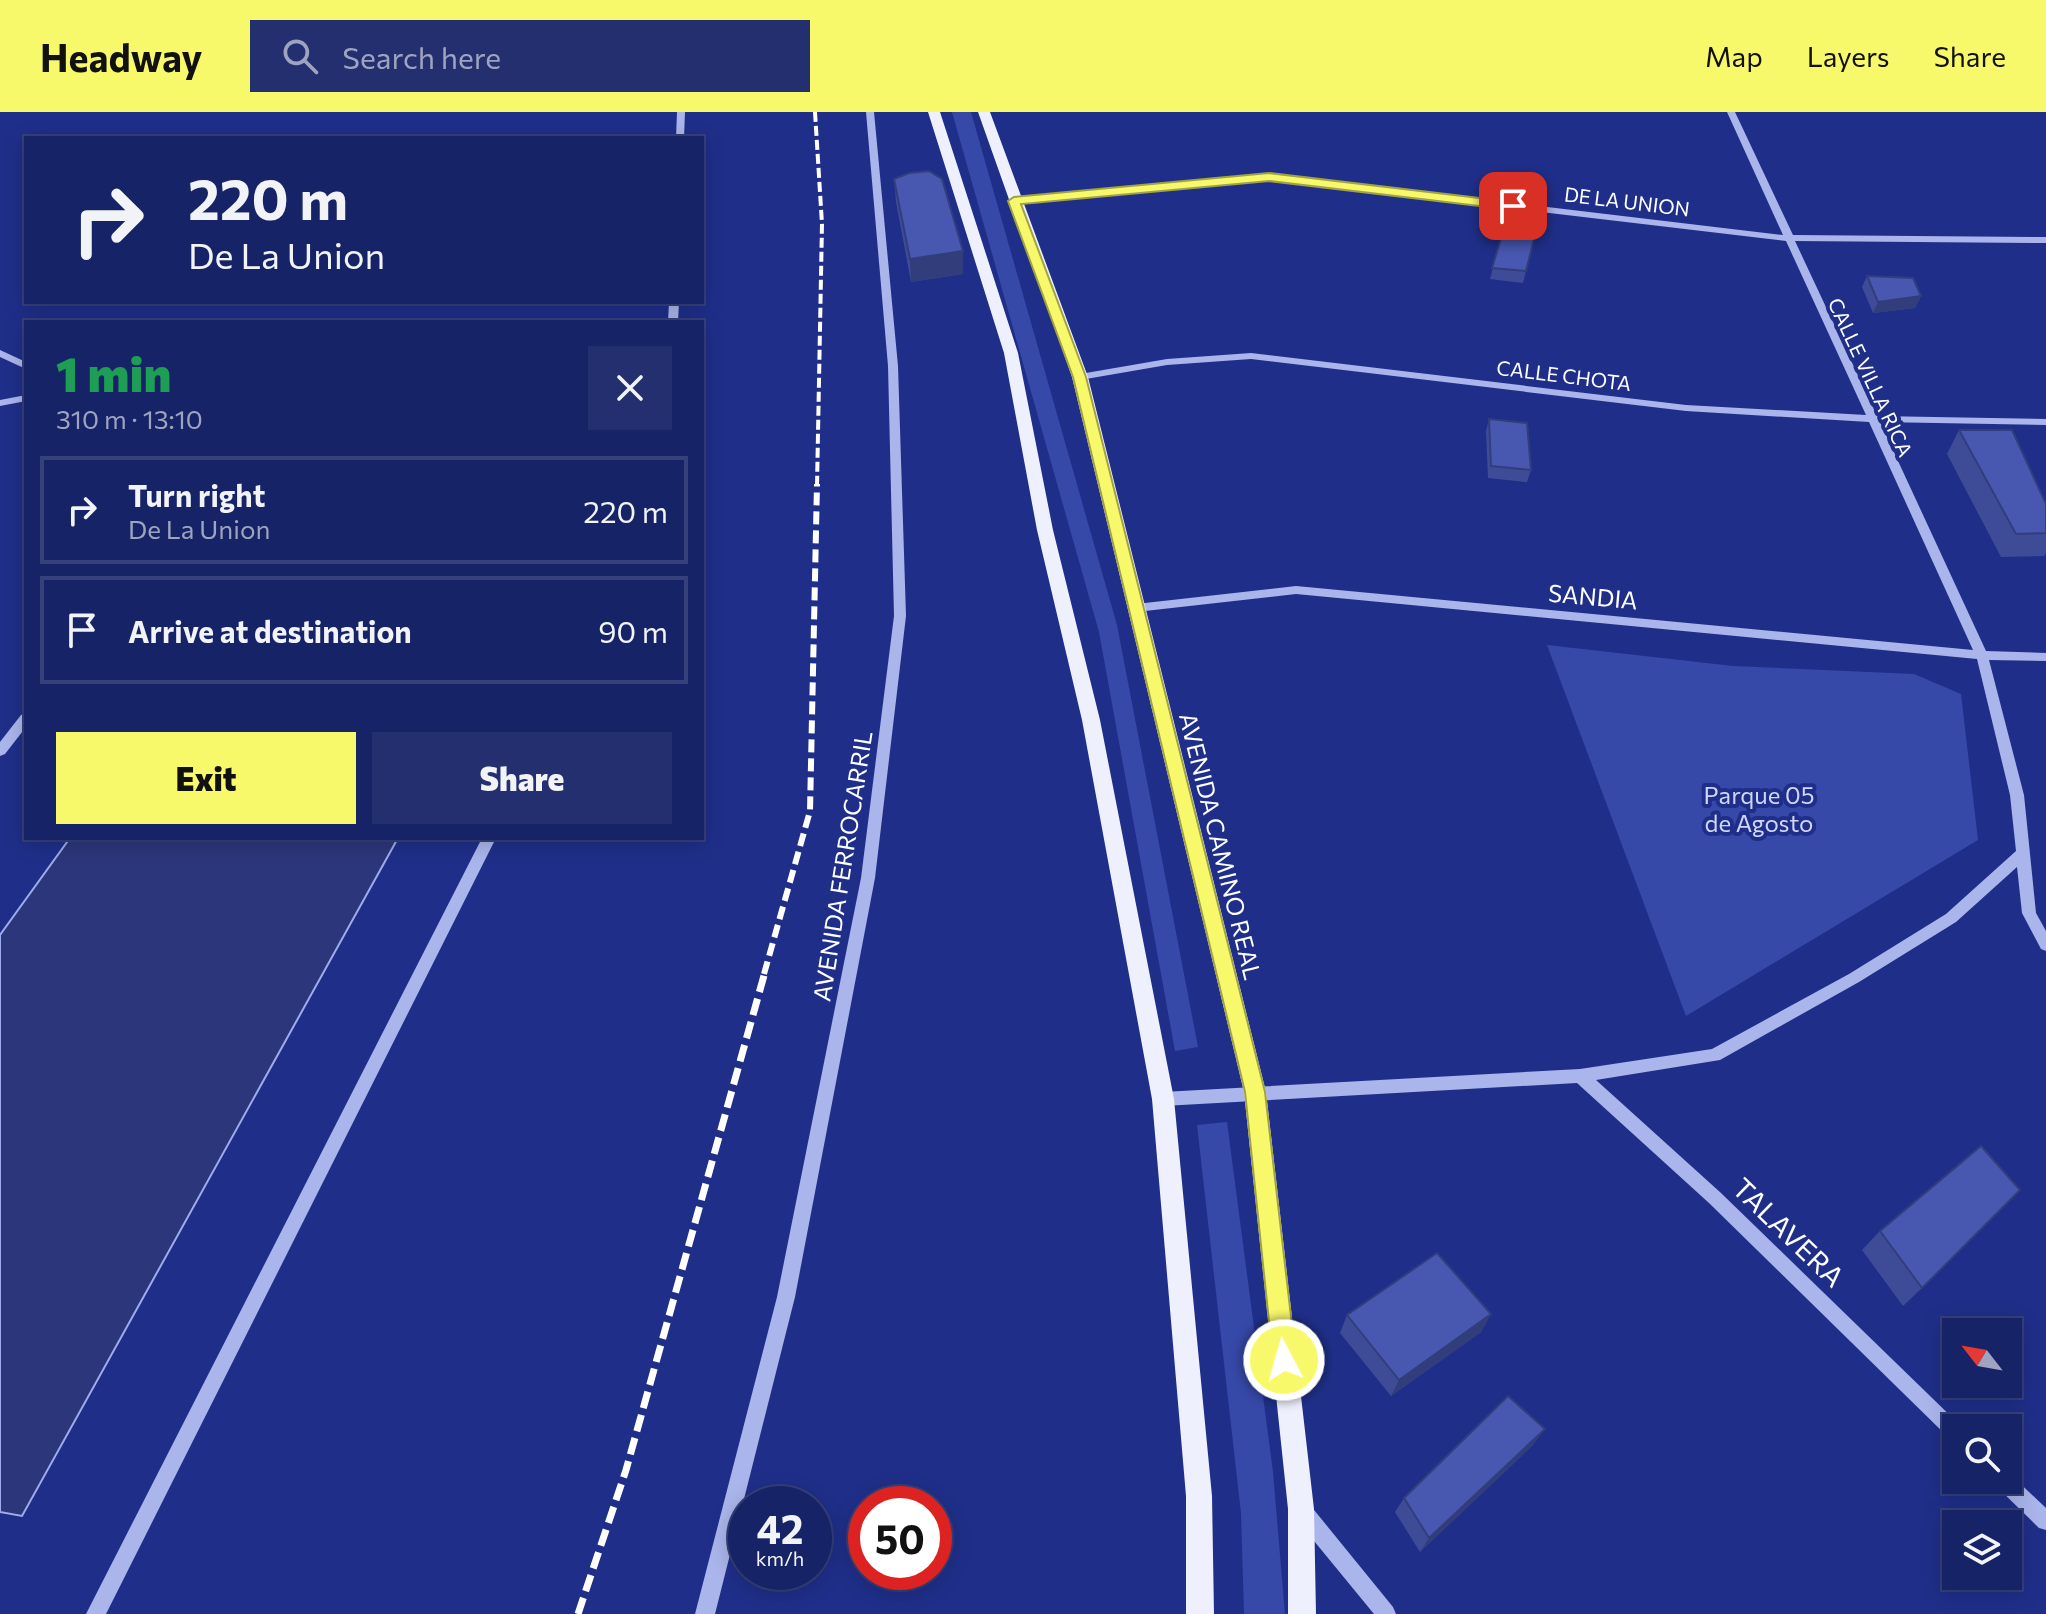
<!DOCTYPE html>
<meta charset="utf-8">
<style>
:root{--surface:#172367;--page:#242f70;--text:#f1f3f6;--muted:#9ea4c0;--line:#36407b;--accent:#f8f96a}
body{margin:0;font-family:Commissioner,sans-serif;background:var(--page);color:var(--text);height:100vh;display:flex;flex-direction:column;font-size:30px;white-space:nowrap}
*{box-sizing:border-box;margin:0}
p{font-size:26px;color:var(--muted)}
.icon{flex:none;width:44px;height:44px;fill:none;stroke:currentColor;stroke-width:2;stroke-linecap:round;stroke-linejoin:round}
.map{position:relative;flex:1;overflow:hidden}
.drawer{position:absolute;left:24px;top:208px;width:680px;height:520px;display:flex;flex-direction:column;background:var(--surface);border-radius:0px;box-shadow:0 4px 20px #0003,0 0 0 2px var(--line)}
.drawer>*{flex:none}
.hud{position:absolute;left:24px;top:24px;width:680px;height:168px;border-radius:0px;box-shadow:0 4px 20px #0003,0 0 0 2px var(--line);background:#172367;color:var(--text);overflow:hidden}
.needle{width:52px;rotate:301deg}
.buttons{position:absolute;left:1942px;top:1206px;display:grid;gap:16px}
.buttons a{display:grid;place-items:center;width:80px;height:80px;border-radius:0px;background:var(--surface);box-shadow:0 4px 20px #0003,0 0 0 2px var(--line);font-size:40px}
.speed{position:absolute;left:728px;top:1374px;display:flex;gap:16px;font-size:40px;font-weight:700;text-align:center}
.speed>*{display:grid;place-content:center;width:104px;height:104px;border-radius:50%;background:var(--surface);box-shadow:0 4px 20px #0003,0 0 0 2px var(--line);line-height:1}
.speed small{font-size:20px;font-weight:400}
.speed .limit{border:12px solid #d22;background:#fff;color:#111}
.pin{position:absolute;display:grid;place-items:center;width:68px;height:68px;color:#fff;margin:-34px;border-radius:16px;box-shadow:0 4px 12px #0006}
.me{position:absolute;width:88px;margin:-44px;rotate:354deg;stroke-linejoin:round;filter:drop-shadow(0 0 6px #0008)}
.turn{display:flex;align-items:center;gap:28px;height:168px;padding:0 32px;font-size:36px}
.turn .icon{width:104px;height:104px;stroke-width:2.5}
.turn b{display:block;font-size:56px;line-height:68px}
.round{display:grid;place-items:center;flex:none;width:84px;height:84px;border-radius:0px;background:var(--page)}
.overview{display:flex;align-items:center;justify-content:space-between;height:136px;padding:0 32px}
h1{font-size:48px;font-weight:800;line-height:60px;color:#1e9e55}
.cta{display:flex;gap:16px;margin-top:auto;padding:16px 32px}
.cta a{flex:1;height:92px;border-radius:0px;background:var(--accent);color:#111;font-size:32px;font-weight:800;line-height:92px;text-align:center}
.cta a+a{background:var(--page);color:var(--text)}
ul{padding:0;list-style:none}
li{display:flex;align-items:center;gap:24px;height:108px;margin:0 16px 12px;padding:0 16px;border:4px solid var(--line);border-radius:0px}
li div{flex:1}
li b{display:block;font-size:30px}
li em{font-style:normal}
header{display:flex;align-items:center;gap:48px;box-sizing:border-box;height:112px;padding:0 40px;background:var(--accent);color:#111}
header strong{font-size:38px}
nav{display:flex;gap:44px;margin-inline-start:auto;font-size:28px}
.search{width:560px;height:72px;background:var(--page);display:flex;align-items:center;gap:20px;box-sizing:border-box;padding:0 28px;border-radius:0px;color:var(--muted);font-size:30px}
.map>svg:first-child{display:block}
.green{fill:#3648a8}
.water{fill:#2c377b;stroke:#9eabec;stroke-width:2}
.lines{fill:none;stroke-linecap:round;stroke-linejoin:round}
.minor{fill:#aab5eb;fill-rule:evenodd}
.major{fill:#eff0fe;fill-rule:evenodd}
.rail-far2{stroke:#fff;stroke-width:4;stroke-dasharray:10 4;stroke-linecap:butt}
.rail-far1{stroke:#fff;stroke-width:6;stroke-dasharray:13 6;stroke-linecap:butt}
.rail{stroke:#fff;stroke-width:7;stroke-dasharray:17 7;stroke-linecap:butt}
.wall{fill:#3e4c98}
.shaded-wall{fill:#323e7c}
.building{fill:#4858b1;stroke:#323e7c;stroke-width:2}
.route{fill:#f8f96a;stroke:#a1a245;stroke-width:2}
.labels{text-anchor:middle;dominant-baseline:central;stroke-width:8;stroke-linejoin:round;paint-order:stroke}
.far-street-label{font-size:20px;fill:#fff;stroke:#1f2f89}
.street-label{font-size:24px;fill:#fff;stroke:#1f2f89}
.park-label{font-size:24px;fill:#cfd6f8;stroke:#1f2f89}
.near-street-label{font-size:28px;fill:#fff;stroke:#1f2f89}
</style>
<header>
<strong>Headway</strong>
<div class="search"><svg class="icon" aria-label="search" viewBox="0 0 24 24"><circle cx="10" cy="10" r="6"/><path d="M15 15l6 6"/></svg>Search here</div>
<nav><a>Map</a><a>Layers</a><a>Share</a></nav>
</header>
<div class="map">
<svg width="2046" height="1502" viewBox="0 0 2046 1502">
<rect width="100%" height="100%" fill="#1f2f89"/>
<path class="green" d="M952,0h19l146,513 81,422 -23,4 -76,-419z
M1547,533l186,21 181,8 47,20 17,146 -292,176z
M1227,1010l46,350 12,142h-41l-3,-101 -44,-388z"/>
<path class="water" d="M70,726h328l-376,678 -22,-4v-577z"/>
<g class="lines">
<path class="minor" d="M677,0h8l-1,26h-8z
M866,0h8l24,254 8,250 -31,262 -80,419 -80,317h-20l82,-317 84,-419 33,-262 -6,-250z
M1727,0h8l58,123 253,2v6l-251,-2 82,175 169,3v6l-166,-3 106,229 60,2v8l-57,-1 35,135 12,118 10,18v20l-5,-2 -19,-36 -5,-46 -61,55 -97,60 -139,78 -124,20 125,113 241,234 -6,1v14l-6,-3 -241,-236 -132,-120 -414,23 -6,-2 -2,-5 2,-5 6,-2 417,-23 132,-20 137,-75 97,-60 70,-63 -6,-56 -33,-136 -681,-65 -160,18 -6,-4 6,-4 160,-18 677,64 -104,-228 -183,-11 -435,-52 -84,6 -87,15 -5,-3 5,-3 87,-15 84,-6 435,52 180,10 -80,-174 -517,-61 -255,24 -5,-3 5,-3 255,-24 514,61z
M669,190h10l-1,20h-10z
M0,238l26,12v7l-26,-12z
M26,283v6l-26,5v-6z
M26,601v14l-21,27 -5,2v-14l21,-27z
M482,726h14l-390,776h-20z
M2008,1360l38,36v22l-7,-2 -42,-41 -2,-7h13z
M1303,1391l7,2 83,102 3,7h-22l-78,-95 -2,-7 2,-7z"/>
<path class="major" d="M928,0h12l78,241 35,177 47,190 74,379 38,397 2,118h-28v-118l-34,-397 -70,-379 -45,-190 -33,-177z
M978,0h12l98,265 178,715 48,417 2,105h-28v-105l-44,-417 -172,-715z"/>
<path class="rail-far2" d="M815,0l7,112 -5,262"/>
<path class="rail-far1" d="M764,862l46,-163 7,-327"/>
<path class="rail" d="M578,1502l48,-144 139,-498"/>
</g>
<path class="wall" d="M894,67l69,95 -52,8 -15,-80z
M1502,123l32,4 -11,44 -33,-4z
M1867,164l54,20 -6,12 -42,5 -11,-26z
M1489,307l42,51 -4,12 -39,-4 -2,-47z
M1959,318l87,74v49l-2,3 -43,1 -54,-103z
M1880,1119l42,57 -19,18 -41,-56z
M1491,1202l-10,18 -90,64 -51,-63 7,-18z
M1533,1333l-113,107 -25,-40 9,-14z"/>
<path class="shaded-wall" d="M963,139v23l-52,8 -1,-23z
M1921,184l-6,12 -42,5 5,-11z
M1491,1202l-10,18 -90,64 8,-16z
M1545,1317l-12,16 -113,107 9,-14z"/>
<path class="building" d="M929,59l13,8 21,72 -53,8 -16,-80 15,-6z
M1502,123l32,4 -8,32 -34,-3z
M1867,164l46,2 8,18 -43,6z
M1489,307l38,4 4,47 -40,-4z
M1959,318h53l34,74v29l-30,1z
M1981,1034l39,44 -98,98 -42,-57z
M1437,1141l54,61 -92,66 -52,-65z
M1508,1284l37,33 -116,109 -25,-40z"/>
<path class="route" d="M1269,61l244,29 6,4 -6,4 -244,-29 -248,23 65,173 179,715 31,268 -4,8 -8,4 -8,-4 -3,-8 -28,-268 -172,-715 -65,-176 6,-4z"/>
<g class="labels">
<g class="far-street-label">
<text transform="translate(1627 89) rotate(7)">DE LA UNION</text>
<text transform="translate(1564 263) rotate(7)">CALLE CHOTA</text>
<text transform="translate(1871 265) rotate(65)">CALLE VILLA RICA</text>
</g>
<g class="street-label">
<text transform="translate(1593 484) rotate(5)">SANDIA</text>
<text transform="translate(1221 734) rotate(76)">AVENIDA CAMINO REAL</text>
<text transform="translate(842 754) rotate(-81)">AVENIDA FERROCARRIL</text>
</g>
<g class="park-label">
<text x="1759" y="682">Parque 05<tspan x="1759" dy="28">de Agosto</tspan></text>
</g>
<g class="near-street-label">
<text transform="translate(1789 1120) rotate(44)">TALAVERA</text>
</g>
</g>
</svg>
<div class="buttons">
<a><svg class="needle" viewBox="-14 -14 28 28"><path d="M0-13l5 13h-10z" fill="#e53935"/><path d="M0 13l5-13h-10z" fill="#9ea4c0"/></svg></a>
<a><svg class="icon" aria-label="search" viewBox="0 0 24 24"><circle cx="10" cy="10" r="6"/><path d="M15 15l6 6"/></svg></a>
<a><svg class="icon" aria-label="layers" viewBox="0 0 24 24"><path d="M12 4l9 5-9 5-9-5zM3 14l9 5 9-5"/></svg></a>
</div>
<div class="speed"><div>42<small>km/h</small></div><div class="limit">50</div></div>
<div class="pin" style="left:1513px;top:94px;background:#d93025"><svg class="icon" aria-label="arrive" viewBox="0 0 24 24"><path d="M6 21V4h12l-3 4 3 4H6"/></svg></div>
<svg class="me" style="left:1284px;top:1248px" viewBox="-20 -20 40 40"><circle r="17" fill="#f8f96a" stroke="#fff" stroke-width="3"/><path d="M0-11L8 9 0 5-8 9z" fill="#fff"/></svg>
<div class="hud">
<div class="turn"><svg class="icon" aria-label="right" viewBox="0 0 24 24"><path d="M7 20v-9h11M14 6l5 5-5 5"/></svg><div><b>220 m</b>De La Union</div></div>
</div>
<section class="drawer">
<div class="overview"><div><h1>1 min</h1><p>310 m · 13:10</p></div><a class="round"><svg class="icon" aria-label="close" viewBox="0 0 24 24"><path d="M6 6l12 12M18 6L6 18"/></svg></a></div>
<ul>
<li><svg class="icon" aria-label="right" viewBox="0 0 24 24"><path d="M7 20v-9h11M14 6l5 5-5 5"/></svg><div><b>Turn right</b><p>De La Union</p></div><em>220 m</em></li>
<li><svg class="icon" aria-label="arrive" viewBox="0 0 24 24"><path d="M6 21V4h12l-3 4 3 4H6"/></svg><div><b>Arrive at destination</b></div><em>90 m</em></li>
</ul>
<div class="cta"><a>Exit</a><a>Share</a></div>
</section>
</div>
